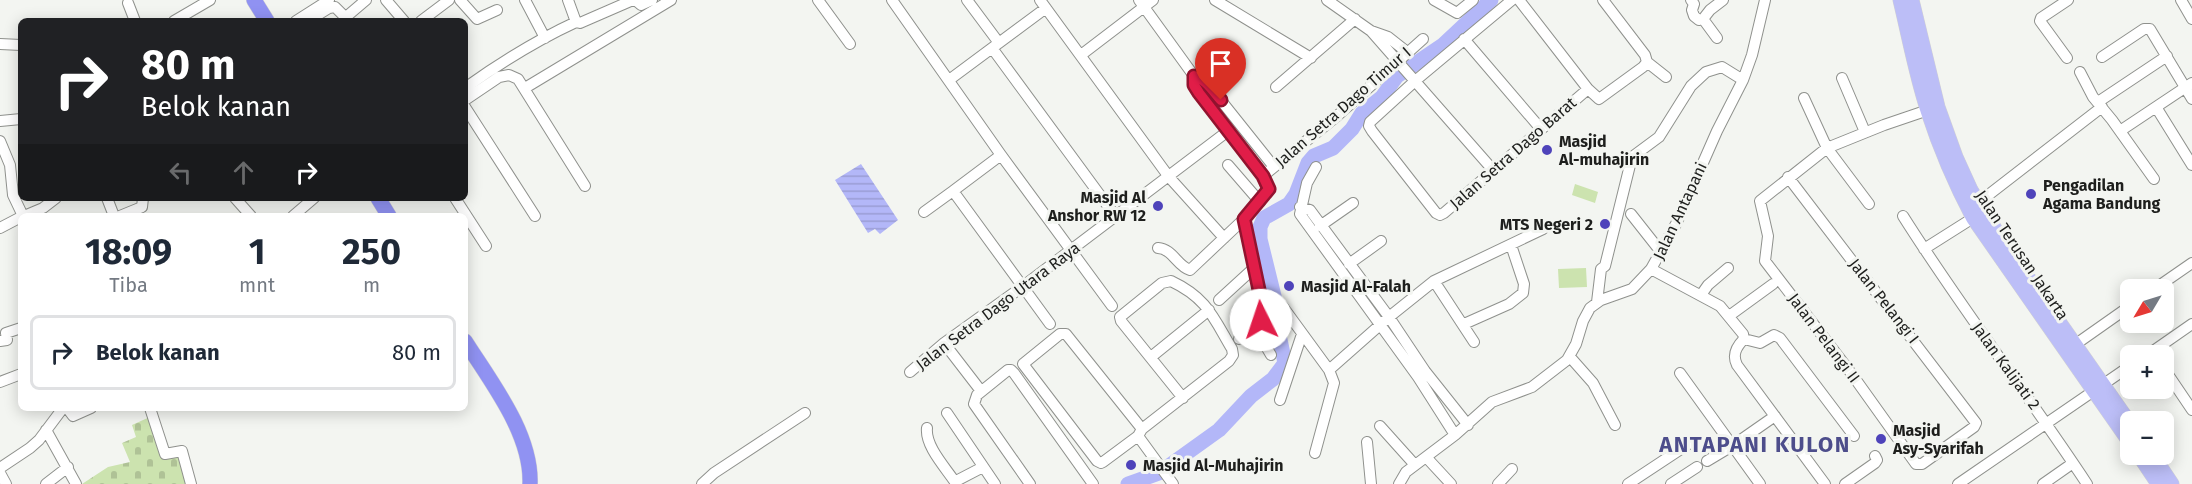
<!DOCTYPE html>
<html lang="id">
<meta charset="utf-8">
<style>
:root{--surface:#fff;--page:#f2f2f3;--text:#1f2937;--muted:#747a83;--line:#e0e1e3}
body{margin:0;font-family:"Fira Sans",sans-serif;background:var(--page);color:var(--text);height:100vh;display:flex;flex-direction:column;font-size:22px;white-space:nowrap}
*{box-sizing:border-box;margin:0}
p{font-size:20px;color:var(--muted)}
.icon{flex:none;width:33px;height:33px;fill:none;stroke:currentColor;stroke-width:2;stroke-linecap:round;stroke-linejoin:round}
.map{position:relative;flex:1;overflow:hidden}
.details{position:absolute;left:18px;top:213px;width:450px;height:198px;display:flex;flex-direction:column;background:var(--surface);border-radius:9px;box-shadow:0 3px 15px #0003}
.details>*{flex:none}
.banner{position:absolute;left:18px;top:18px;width:450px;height:183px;border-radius:9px;box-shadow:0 3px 15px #0003;background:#202124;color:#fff;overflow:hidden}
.needle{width:39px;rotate:232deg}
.controls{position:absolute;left:2120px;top:279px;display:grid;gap:12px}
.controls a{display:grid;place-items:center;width:54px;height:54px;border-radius:9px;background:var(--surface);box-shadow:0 3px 15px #0003;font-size:30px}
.pin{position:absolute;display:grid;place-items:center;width:51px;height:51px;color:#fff;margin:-62px -26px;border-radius:50% 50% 50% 0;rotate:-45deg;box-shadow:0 0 6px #0007}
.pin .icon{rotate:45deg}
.me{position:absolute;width:66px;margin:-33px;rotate:356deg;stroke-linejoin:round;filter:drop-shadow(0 0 4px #0008)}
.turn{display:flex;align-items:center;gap:21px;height:126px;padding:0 24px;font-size:27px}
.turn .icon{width:78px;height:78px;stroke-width:2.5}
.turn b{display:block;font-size:42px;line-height:51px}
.lanes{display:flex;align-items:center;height:57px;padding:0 24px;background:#0003;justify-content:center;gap:30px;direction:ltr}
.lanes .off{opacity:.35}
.eta{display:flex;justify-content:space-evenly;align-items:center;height:102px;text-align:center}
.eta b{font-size:36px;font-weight:700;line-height:42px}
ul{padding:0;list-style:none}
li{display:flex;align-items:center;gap:18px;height:75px;margin:0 12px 9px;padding:0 12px;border:3px solid var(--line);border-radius:9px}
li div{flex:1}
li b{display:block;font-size:22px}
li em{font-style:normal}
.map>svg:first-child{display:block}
.grass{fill:#cce3af}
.cemetery{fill:url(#cemetery-stones)}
.water{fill:url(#water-rules)}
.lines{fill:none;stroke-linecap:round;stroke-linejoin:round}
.river{stroke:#b3b7f8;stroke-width:15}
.minor-casing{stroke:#8f918d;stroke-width:12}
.major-casing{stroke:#d2d2d2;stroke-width:15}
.highway-casing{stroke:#d2d2d2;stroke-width:16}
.minor{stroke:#fff;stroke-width:10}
.major{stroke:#bcbef7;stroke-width:14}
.highway{stroke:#9092f2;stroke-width:15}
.route-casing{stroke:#92132f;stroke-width:15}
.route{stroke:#e11d48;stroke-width:10}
.poi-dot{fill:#4e43ba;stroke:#f3f5f1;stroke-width:2}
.labels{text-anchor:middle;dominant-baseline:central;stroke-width:6;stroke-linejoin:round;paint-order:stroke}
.street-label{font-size:16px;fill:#1e1f1d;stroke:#f3f5f1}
.poi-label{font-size:16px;font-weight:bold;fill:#1e1f1d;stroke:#f3f5f1;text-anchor:start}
.district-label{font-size:22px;font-weight:bold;letter-spacing:1.5px;fill:#4d4d8b;stroke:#f3f5f1}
</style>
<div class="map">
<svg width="2192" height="484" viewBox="0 0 2192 484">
<defs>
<pattern id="cemetery-stones" width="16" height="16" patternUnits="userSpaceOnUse" patternTransform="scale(1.5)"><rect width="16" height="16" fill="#cce3af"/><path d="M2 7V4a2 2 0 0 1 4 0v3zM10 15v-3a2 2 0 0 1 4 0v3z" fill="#afc296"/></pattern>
<pattern id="water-rules" width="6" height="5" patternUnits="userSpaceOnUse" patternTransform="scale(1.5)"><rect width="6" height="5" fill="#b3b7f8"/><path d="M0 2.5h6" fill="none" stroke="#9a9dd4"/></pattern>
</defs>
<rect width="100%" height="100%" fill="#f3f5f1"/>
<path class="grass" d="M1575,184l23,8 -3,11 -23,-8z
M1586,268l1,19 -28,1 -1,-19z"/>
<path class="cemetery" d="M152,416l13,38 17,-3 9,33h-109l26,-17 22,-5 -8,-19 14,-6 -4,-12z"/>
<path class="water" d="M861,164l37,56 -18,14 -5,-5 -7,4 -33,-53z"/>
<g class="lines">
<path class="river" d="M1128,484l31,-11 60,-43 32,-34 22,-17 12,-16 -6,-28 -4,-35 -15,-61v-12l4,-9 25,-14 7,-10 12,-31 6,-7 19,-8 19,-19 10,-16 20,-16 15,-21 46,-31 48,-45"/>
<defs>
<path id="minor" d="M386,0l18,21
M460,0l17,19 20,-9
M525,0l20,38
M568,0l8,22
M635,0l6,5 11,-5
M818,0l32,44
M892,0l109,155 111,151
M967,0l32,43
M1040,0l129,177 55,61
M1139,0l55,76v9l5,8 64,83 6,13 -25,30 18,85 -1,13 -22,22
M1215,0l96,58
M1327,0l44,31 122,139
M1434,0l23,13 16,-13
M1512,0l-97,81 -45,41 -1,4 3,5 64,82 4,2 4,-2 144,-124
M1519,0l69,89 11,10 44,-32 4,-5 -2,-7 -42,-55
M1691,0l3,4 -2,6 2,6 5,4 4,-1 14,19
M2181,0l11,19
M128,3l7,18
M346,17l20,-17
M1703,19l7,-9 13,-10
M174,21l36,-21
M296,21l33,-21
M308,21l21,-13 6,-1 14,14
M421,21l28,-21
M1371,31l17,6 19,15
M1464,39l77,90
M0,44l21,1
M992,48l124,169
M1081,55l72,-55
M2102,57l42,-28h6l42,70
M2067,58l-27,-37 1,-3 27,-18
M1647,62l19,15
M2080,72l13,25 19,23 42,59
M1194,76l13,7 67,84
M1842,78l23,54
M949,80l97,-72
M1276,87l79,-68
M465,88c35,-25 72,-48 111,-66l4,1 53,-23
M525,88l146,-88
M1804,98l23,50 42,56
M465,100l34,-23 10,-2 9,4 67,107
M2098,102l69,-46
M465,107l70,109
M2156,107l36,58
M0,121l21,-2
M2120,131l72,-48
M0,141l10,24 3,30 10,21
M1001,155l-48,36 97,133
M1228,165l32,37
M1316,167l-9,16 -7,31 118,163 37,58
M1263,176l74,-60 86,-77
M1788,177l188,246 -2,4 -52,37h-6l-65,-91 -86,-112 3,-25 -8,-35 67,-53 57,-23 50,-17
M107,198l7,18
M235,198l16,18
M455,198l31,48
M1978,203l124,-96
M1300,207l10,3 79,107 36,54 43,54
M924,212l29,-21
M1631,214l30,38
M24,216l19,-8 13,-10
M120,216l22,-9 1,-9
M293,216l21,-18
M1903,216c58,92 124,177 184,268
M1320,226l33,-23
M0,228l21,-11
M1158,248c15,1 19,18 32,22l54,-51
M1924,249l49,-31
M1349,264l32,-23
M1651,269l69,37 23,28 1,5
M1434,281l40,61
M2153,290l39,-27
M1701,295l7,-10 20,-17
M1219,300l35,-32
M1597,302l4,-33 4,-3 27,-109 27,-20 32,-51 15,-14 16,-5 21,13
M1283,307l46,63 5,13 -19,70
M1729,316l44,-32
M1464,324l45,-20 14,-11 1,-9 -13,-39
M1254,326l17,29
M1744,339c-8,8 -12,16 -7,26l88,119
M1744,339l16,4 14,-8 6,3 74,98
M0,341l7,-1 -1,-7 15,-5
M944,343l37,48
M2076,344l54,-38
M2146,356l46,-32
M1151,357l58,-47
M1570,357l23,26 22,42
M2163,367l29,43
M1329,370l60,-53 45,-36 109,-52
M910,372l34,-29 78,-56 206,-156
M1680,373l80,111
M0,382l21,-8
M1280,400l22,-66
M67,408l6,8 18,-8
M150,408l15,46 17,-3 9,33
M947,413l48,71
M1380,426l35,39
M927,428c-2,18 18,39 28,54
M1142,429l-76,-95h-6l-37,30 74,97 4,2 2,-1 35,-26 4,-7 87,-68 4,-6 -1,-6c-19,-32 -25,-51 -61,-68l-9,2 -42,34 1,4 62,77
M46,430l30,54
M1138,436l35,48
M1367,442l4,42
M1426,457l25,27
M1707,461l25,-15 43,-30
M0,468l30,-20 9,-8 24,-32
M0,473l6,11
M46,484l22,-17
M702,484l12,-11 91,-60
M956,484l-1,-2 3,-2 25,-13
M1030,484l-56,-80 3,-9 31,-25h3l3,3 79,111
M1399,484l7,-12 49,-37 37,-33 40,-15 35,-27 9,-16 7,-23 7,-13 11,-8 31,-11 19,-20 25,-45 41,-93 26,-51 9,-25 13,-55
M1498,484l14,-15
M1628,484l62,-41
M1671,484l26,-17
M1845,484l30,-21 2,-3 -2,-4
M1958,484l172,-118
M2043,484l30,-21"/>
<path id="major" d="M1900,0c9,37 16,76 28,112 12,37 27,72 45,106l157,225
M1912,0l26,107 18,50 15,33 31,50 128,183
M2138,454l20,30
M2152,454l20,30"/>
<path id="highway" d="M254,0l13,21
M378,198l11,18
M465,341c26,41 67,93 65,143"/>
</defs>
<use href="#minor" class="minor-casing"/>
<use href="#major" class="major-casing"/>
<use href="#highway" class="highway-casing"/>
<use href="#minor" class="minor"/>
<use href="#major" class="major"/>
<use href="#highway" class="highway"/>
</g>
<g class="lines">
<defs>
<path id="route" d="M1221,100c-8,-9 -15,-21 -27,-24v9l5,8 64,83 6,13 -25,30 18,85 -1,16"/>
</defs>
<use href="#route" class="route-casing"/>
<use href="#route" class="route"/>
</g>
<g class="poi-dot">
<circle cx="1547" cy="150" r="6"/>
<circle cx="2031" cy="194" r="6"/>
<circle cx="1158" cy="206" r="6"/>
<circle cx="1605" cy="224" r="6"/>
<circle cx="1289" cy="286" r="6"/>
<circle cx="1881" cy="439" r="6"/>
<circle cx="1131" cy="465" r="6"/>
</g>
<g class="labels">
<g class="street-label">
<text transform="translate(1343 107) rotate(-41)">Jalan Setra Dago Timur I</text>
<text transform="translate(1513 153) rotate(-41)">Jalan Setra Dago Barat</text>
<text transform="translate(1680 211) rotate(-65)">Jalan Antapani</text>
<text transform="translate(2022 255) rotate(56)">Jalan Terusan Jakarta</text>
<text transform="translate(1884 301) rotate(52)">Jalan Pelangi I</text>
<text transform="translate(998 306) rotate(-37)">Jalan Setra Dago Utara Raya</text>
<text transform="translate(1824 338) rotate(53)">Jalan Pelangi II</text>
<text transform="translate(2006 366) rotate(54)">Jalan Kalijati 2</text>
</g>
<g class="poi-label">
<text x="1559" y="141">Masjid<tspan x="1559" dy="18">Al-muhajirin</tspan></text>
<text x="2043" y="185">Pengadilan<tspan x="2043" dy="18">Agama Bandung</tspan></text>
<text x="1146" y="197" text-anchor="end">Masjid Al<tspan x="1146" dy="18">Anshor RW 12</tspan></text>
<text x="1593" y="224" text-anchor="end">MTS Negeri 2</text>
<text x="1301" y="286">Masjid Al-Falah</text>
<text x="1893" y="430">Masjid<tspan x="1893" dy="18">Asy-Syarifah</tspan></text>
<text x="1143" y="465">Masjid Al-Muhajirin</text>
</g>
<g class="district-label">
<text x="1755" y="444">ANTAPANI KULON</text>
</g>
</g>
</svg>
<div class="controls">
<a><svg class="needle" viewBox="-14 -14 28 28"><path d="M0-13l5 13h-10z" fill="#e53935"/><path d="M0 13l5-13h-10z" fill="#747a83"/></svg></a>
<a>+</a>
<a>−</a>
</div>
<div class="pin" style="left:1221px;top:100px;background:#d93025"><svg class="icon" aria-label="arrive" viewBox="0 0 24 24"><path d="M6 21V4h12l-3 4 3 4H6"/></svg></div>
<svg class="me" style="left:1261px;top:320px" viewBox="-20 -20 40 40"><circle r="19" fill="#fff"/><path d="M0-13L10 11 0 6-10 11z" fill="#e11d48"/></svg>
<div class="banner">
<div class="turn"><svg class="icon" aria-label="right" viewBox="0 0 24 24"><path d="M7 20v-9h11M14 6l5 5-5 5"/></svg><div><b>80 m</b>Belok kanan</div></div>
<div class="lanes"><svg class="icon off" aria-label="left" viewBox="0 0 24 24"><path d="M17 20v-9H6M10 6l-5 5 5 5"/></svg><svg class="icon off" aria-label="ahead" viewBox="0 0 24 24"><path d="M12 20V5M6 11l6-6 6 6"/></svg><svg class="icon" aria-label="right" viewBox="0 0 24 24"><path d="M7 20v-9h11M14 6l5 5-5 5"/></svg></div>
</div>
<section class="details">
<div class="eta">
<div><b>18:09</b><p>Tiba</p></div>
<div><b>1</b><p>mnt</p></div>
<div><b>250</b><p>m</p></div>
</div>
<ul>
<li><svg class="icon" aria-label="right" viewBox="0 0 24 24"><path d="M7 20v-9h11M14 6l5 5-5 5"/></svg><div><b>Belok kanan</b></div><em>80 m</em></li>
</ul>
</section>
</div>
